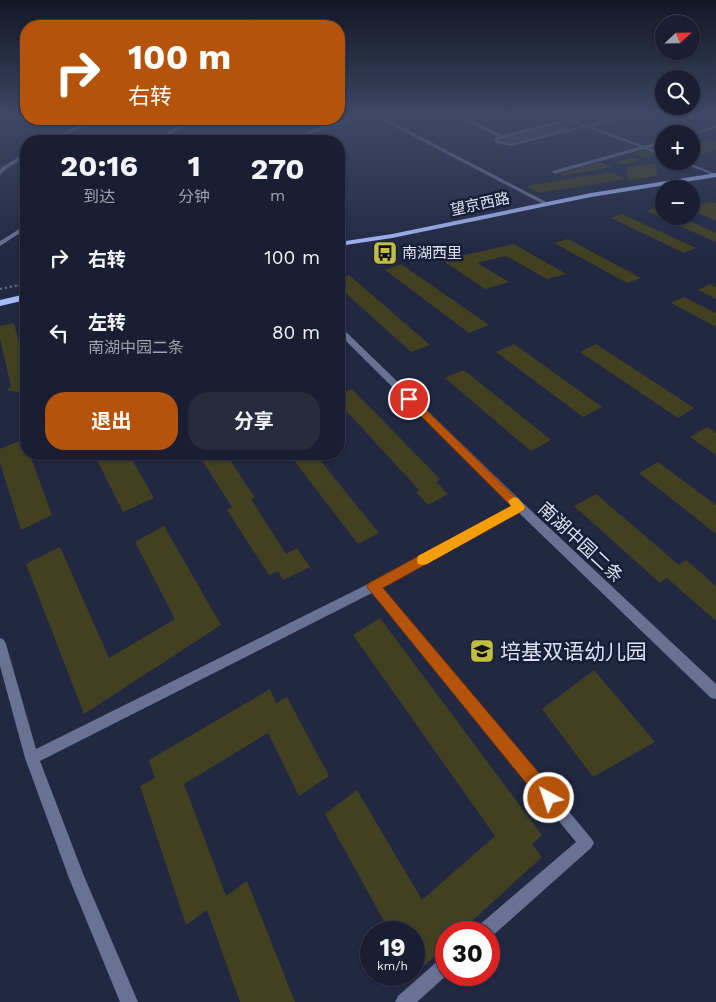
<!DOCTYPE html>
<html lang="zh">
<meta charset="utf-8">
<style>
:root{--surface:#1a1e32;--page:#272b3e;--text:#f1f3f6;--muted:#9fa2ac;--line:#383c4d;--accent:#b45309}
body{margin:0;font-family:"Work Sans","Noto Sans SC",sans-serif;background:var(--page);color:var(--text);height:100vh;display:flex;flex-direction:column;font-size:19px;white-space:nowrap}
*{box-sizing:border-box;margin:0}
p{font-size:16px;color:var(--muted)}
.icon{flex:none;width:28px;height:28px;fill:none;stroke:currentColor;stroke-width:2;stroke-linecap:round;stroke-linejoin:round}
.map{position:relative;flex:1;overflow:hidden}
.panel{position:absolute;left:20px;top:135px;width:325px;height:325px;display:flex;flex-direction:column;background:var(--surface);border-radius:20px;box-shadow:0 1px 4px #0004,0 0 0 1px var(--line)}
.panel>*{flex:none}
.banner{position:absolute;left:20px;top:20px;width:325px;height:105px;border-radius:20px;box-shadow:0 1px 4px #0004,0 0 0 1px var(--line);background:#b45309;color:#fff;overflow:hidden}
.needle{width:32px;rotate:68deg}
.tools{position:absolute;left:655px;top:15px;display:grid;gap:10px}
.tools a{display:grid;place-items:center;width:45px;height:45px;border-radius:50%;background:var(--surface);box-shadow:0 1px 4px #0004,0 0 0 1px var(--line);font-size:25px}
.speed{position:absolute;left:360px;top:921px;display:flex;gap:10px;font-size:25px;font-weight:700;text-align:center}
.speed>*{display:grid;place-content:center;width:65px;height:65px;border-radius:50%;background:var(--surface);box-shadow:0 1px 4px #0004,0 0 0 1px var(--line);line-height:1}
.speed small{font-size:12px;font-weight:400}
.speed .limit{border:8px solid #d22;background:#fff;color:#111}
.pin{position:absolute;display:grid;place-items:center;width:42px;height:42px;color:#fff;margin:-21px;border:2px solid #fff;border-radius:50%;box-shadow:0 1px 5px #0007}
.me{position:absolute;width:55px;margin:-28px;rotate:320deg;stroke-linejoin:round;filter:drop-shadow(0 0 4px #0008)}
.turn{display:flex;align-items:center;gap:18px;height:105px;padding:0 25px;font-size:22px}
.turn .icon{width:65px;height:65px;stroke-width:2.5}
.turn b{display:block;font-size:35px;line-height:42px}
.eta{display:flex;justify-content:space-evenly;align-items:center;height:85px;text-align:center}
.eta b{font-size:30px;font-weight:700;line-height:35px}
.primary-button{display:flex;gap:10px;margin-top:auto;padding:10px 25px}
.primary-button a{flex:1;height:58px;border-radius:20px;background:var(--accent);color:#fff;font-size:20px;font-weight:700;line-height:58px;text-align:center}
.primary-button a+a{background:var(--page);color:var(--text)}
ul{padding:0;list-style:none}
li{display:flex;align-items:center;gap:15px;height:75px;padding:0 25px}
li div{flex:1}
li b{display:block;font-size:19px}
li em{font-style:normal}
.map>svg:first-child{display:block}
.green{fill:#3a4573}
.building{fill:#414122}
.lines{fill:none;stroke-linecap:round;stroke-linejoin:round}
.path-far1{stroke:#6c7289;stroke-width:1;stroke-dasharray:1 2;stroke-linecap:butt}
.path{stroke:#6c7289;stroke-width:2;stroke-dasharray:2 3;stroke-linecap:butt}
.minor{fill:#687292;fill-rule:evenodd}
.tertiary{fill:#687292;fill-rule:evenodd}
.primary{fill:#a7bafd;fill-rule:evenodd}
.route{fill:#b45309;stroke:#753606}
.slow{fill:#f59e0b}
.labels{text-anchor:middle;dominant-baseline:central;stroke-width:5;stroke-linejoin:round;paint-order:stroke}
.far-street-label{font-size:15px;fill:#dce2f3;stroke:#181e37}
.far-poi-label{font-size:15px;fill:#dce2f3;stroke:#181e37;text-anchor:start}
.street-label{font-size:18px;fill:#dce2f3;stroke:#181e37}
.near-poi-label{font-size:21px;fill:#dce2f3;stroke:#181e37;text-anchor:start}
</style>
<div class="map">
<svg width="716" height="1002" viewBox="0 0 716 1002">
<rect width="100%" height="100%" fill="#222842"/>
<path class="green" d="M560,124l9,1 3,3 -57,15h-8l-7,-4z"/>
<path class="building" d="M711,140l5,2v9l-25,5v-10z
M643,150l13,4 -12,4 -10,-4z
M633,157l7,3 -17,5 -7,-3z
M600,162l12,5 -49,9 -5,-2z
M656,163l1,13 -26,4 -4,-3 1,-10z
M612,172l13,7 -86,14 -13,-7z
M709,202l7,1v18l-25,-11v-2z
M657,207l7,3v6h14l38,17v9l-70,-31z
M622,214l74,34 -12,5 -73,-35z
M568,239l73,39 -14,5 -73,-40z
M514,244l52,30 -19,5 -41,-23 -29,7 32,19 -24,7 -43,-29z
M401,264l88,61 -20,8 -84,-63z
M349,275l81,70 -19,7 -72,-65v-8z
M710,284l6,3v12l-18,-9z
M684,297l32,16v14l-45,-24z
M14,323l12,47v24l-19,-4 4,-4 -11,-47v-13z
M514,344l88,63 -19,10 -87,-65z
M596,344l98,64 -16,10 -98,-66z
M464,370l87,70 -20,11 -86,-73z
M339,387l7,5 6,-3 88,90 -4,3 12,12 -20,11 -12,-13 3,-2 -79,-86 -1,1z
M707,427l9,6v22l-26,-18z
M26,438v16h8l-4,1 22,60 -31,15 -21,-67v-14z
M94,454h35l25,44 -31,14z
M198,454h28l29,44 -4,1 35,55 11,-6 13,19 -27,13 -5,-9 -9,4 -42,-65 5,-3z
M289,454h26l64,79 -21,11z
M658,462l58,43v29l-77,-61z
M596,494l83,71 7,-5 30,26v35l-49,-43 -7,5 -86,-77z
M164,526l57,99 -137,89 -58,-150 34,-17 49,111 66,-39 -40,-77z
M380,618l162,217 -10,9 10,13 -82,75h-14v13l-22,21 -10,-19v-15h-24l-65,-118 32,-24 65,110 73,-64 -142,-201z
M594,670l61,72 -62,35 -51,-68z
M270,689l6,14 11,-6 42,79 -30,20 -31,-63 -84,51 42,112 21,-15 48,121h-55l-33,-92 -21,15 -46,-139 15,-8 -6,-18z"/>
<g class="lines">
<path class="path-far1" d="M17,286l9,-2"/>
<path class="path" d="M0,289l24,-5"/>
<path class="minor" d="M455,114h4l43,21 84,-21h9l-22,6 13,5 42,-11h8l-45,12 53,20 20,-5v2l-15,5 15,5v3l-20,-7 -90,25 -2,-3 87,-24 -53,-20 -76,19 -14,-3 -2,-5 3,-2 -41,-19zM570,121l12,5 -72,18 -10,-3 -1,-2z
M91,119h12l-9,2 -40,20h-5z
M716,126v2l-25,7v-1h-2z
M24,154h2v3l-20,12 -6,6v-5l2,-3z
M677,161h7l32,13v2z
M520,503l4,1 1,3 -1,3 -142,78 209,250 3,5 -3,5 -101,90 -1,-6h-13l2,-6 98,-84 -204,-249 -332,168 44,115 54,126h-18l-51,-124 -44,-120 -25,-92v-28l4,2 2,4 30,105 334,-166z
M446,957l1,18 -30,27h-22l3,-6 42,-37z"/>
<path class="tertiary" d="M365,114h12l173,90 -5,1 -173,-90 -51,15 -27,11h-5l28,-13z
M189,119h5l-34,22h-5z
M26,225v4l-26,17v-5z
M339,328h3l182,176 192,180v15l-5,-1 -195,-188 -177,-176z"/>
<path class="primary" d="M716,173v4l-125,20 -199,41 -53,8v-4l53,-8 199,-41z
M26,294v6l-26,6v-6z"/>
</g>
<linearGradient id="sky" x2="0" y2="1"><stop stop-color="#131624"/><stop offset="0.45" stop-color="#3e4865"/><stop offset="1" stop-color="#3e4865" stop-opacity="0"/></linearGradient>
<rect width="716" height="255" fill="url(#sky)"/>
<path class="route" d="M409,396l4,1 112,110 -1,3 -141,78 172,204 2,6 -2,6 -6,2 -6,-2 -176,-217 2,-4 142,-77 -107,-107z"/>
<path class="slow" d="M514,497l4,1 7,9 -1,3 -97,54 -4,1 -5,-1 -1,-4 1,-4 93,-50 -3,-5z"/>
<defs>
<symbol id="bus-square" viewBox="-11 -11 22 22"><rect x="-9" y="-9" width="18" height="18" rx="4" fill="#c0be40" stroke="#181e37"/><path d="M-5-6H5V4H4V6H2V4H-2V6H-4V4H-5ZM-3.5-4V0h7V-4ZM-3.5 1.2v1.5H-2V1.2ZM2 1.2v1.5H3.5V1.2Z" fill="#111"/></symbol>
<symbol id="school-square" viewBox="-11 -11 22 22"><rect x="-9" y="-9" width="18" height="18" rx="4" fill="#c0be40" stroke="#181e37"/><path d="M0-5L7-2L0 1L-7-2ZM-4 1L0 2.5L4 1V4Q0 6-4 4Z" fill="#111"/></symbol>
</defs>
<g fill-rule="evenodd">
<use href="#bus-square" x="371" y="239" width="28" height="28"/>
<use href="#school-square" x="468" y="637" width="28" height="28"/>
</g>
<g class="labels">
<g class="far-street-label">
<text transform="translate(480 204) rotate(-12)">望京西路</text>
</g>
<g class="far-poi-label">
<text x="402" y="253">南湖西里</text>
</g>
<g class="street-label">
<text transform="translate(581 542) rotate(43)">南湖中园二条</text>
</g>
<g class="near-poi-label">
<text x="500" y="651">培基双语幼儿园</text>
</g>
</g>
</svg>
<div class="tools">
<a><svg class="needle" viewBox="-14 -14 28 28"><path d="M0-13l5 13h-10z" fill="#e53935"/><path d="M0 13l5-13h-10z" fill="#9fa2ac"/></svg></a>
<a><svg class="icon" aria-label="search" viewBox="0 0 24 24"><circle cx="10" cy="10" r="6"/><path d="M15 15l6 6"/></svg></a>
<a>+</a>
<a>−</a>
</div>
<div class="speed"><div>19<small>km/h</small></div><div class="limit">30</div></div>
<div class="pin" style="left:409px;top:399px;background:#d93025"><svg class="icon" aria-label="arrive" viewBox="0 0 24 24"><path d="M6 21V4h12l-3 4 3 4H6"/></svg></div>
<svg class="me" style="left:549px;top:798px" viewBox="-20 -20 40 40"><circle r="17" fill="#b45309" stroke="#fff" stroke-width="3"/><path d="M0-11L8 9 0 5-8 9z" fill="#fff"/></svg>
<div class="banner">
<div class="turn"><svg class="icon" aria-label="right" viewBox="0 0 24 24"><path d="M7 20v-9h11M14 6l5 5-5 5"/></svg><div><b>100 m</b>右转</div></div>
</div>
<section class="panel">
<div class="eta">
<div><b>20:16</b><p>到达</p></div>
<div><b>1</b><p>分钟</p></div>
<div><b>270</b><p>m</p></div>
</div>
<ul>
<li><svg class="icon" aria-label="right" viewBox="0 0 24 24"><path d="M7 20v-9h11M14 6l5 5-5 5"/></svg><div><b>右转</b></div><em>100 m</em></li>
<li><svg class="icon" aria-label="left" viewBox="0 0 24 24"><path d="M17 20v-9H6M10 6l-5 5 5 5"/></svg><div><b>左转</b><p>南湖中园二条</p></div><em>80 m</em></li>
</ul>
<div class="primary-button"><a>退出</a><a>分享</a></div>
</section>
</div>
